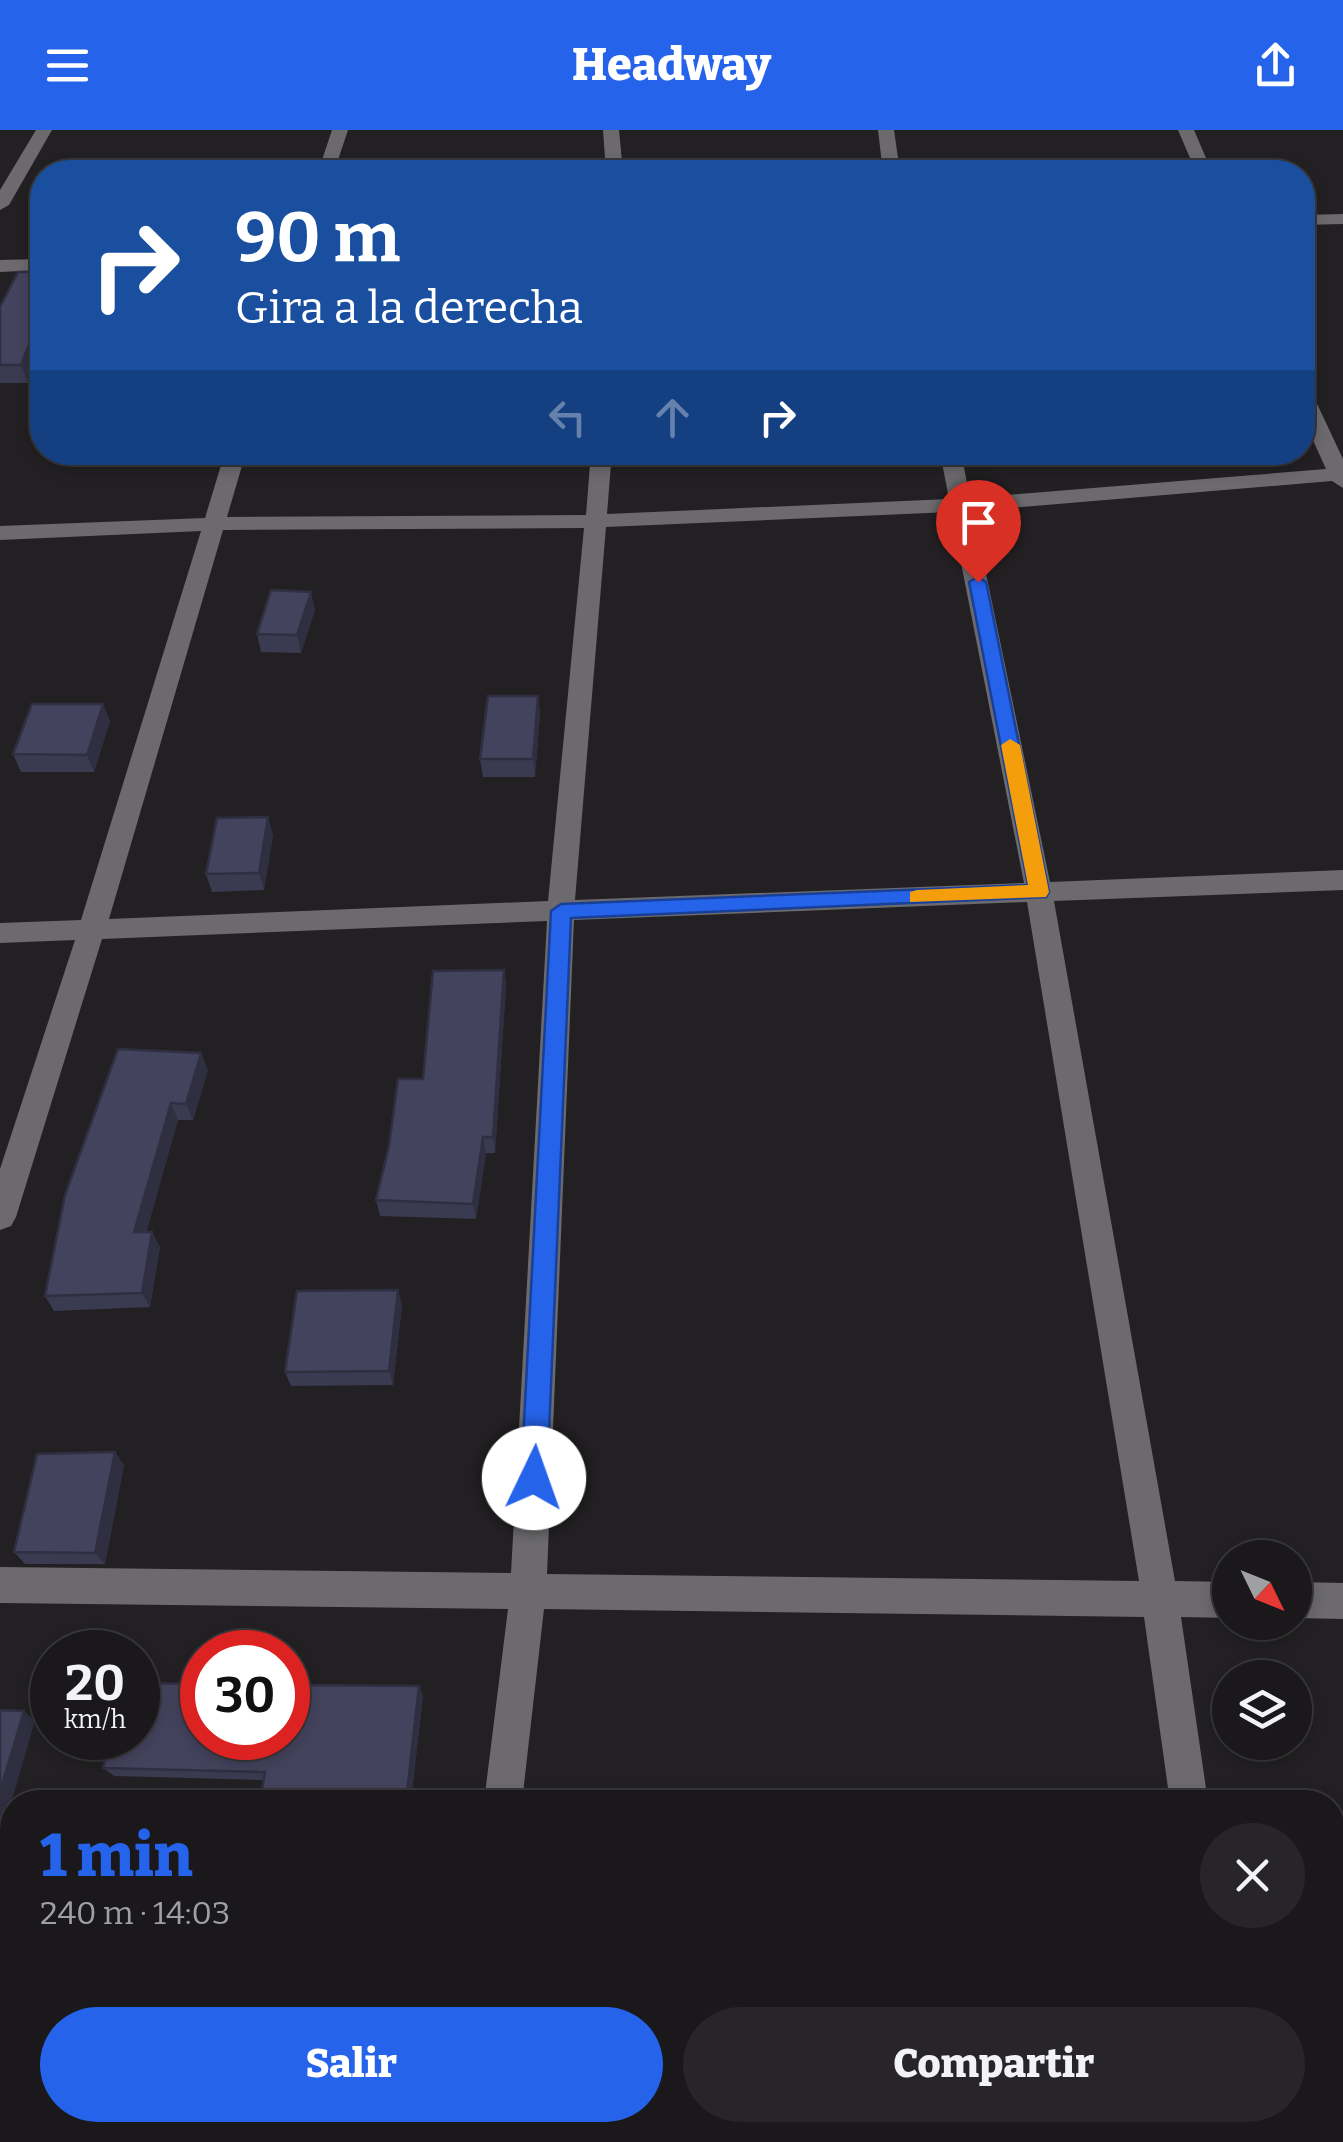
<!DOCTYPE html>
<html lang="es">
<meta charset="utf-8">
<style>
:root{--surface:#1a181a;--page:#272527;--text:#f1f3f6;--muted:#9fa0a2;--line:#383739;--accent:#2563eb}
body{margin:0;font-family:Bitter,serif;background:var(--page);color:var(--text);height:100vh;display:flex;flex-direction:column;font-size:38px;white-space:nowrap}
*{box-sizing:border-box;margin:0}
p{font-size:32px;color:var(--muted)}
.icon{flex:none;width:55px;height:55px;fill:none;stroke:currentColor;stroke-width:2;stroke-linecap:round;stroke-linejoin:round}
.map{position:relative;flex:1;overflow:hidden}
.details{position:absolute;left:0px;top:1660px;width:1345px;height:352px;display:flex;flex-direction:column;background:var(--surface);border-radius:40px 40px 0 0;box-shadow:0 5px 15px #0003,0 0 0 2px var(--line)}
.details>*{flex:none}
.banner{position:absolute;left:30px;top:30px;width:1285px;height:305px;border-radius:40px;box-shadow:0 5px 15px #0003,0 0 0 2px var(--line);background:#1a4fa0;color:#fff;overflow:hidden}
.needle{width:65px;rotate:133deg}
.fabs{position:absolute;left:1212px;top:1410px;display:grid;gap:20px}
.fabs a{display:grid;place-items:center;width:100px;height:100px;border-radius:50%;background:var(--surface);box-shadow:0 5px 15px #0003,0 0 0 2px var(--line);font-size:50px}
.speed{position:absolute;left:30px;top:1500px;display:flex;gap:20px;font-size:50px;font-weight:700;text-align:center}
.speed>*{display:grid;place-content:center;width:130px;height:130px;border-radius:50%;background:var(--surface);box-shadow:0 5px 15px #0003,0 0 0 2px var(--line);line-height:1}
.speed small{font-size:25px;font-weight:400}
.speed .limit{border:15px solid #d22;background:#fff;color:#111}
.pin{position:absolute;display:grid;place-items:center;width:85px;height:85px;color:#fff;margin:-102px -42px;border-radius:50% 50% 50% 0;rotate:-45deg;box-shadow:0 0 10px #0007}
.pin .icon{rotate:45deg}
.me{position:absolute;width:110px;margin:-55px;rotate:3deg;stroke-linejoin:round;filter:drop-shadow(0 0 8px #0008)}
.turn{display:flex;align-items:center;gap:35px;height:210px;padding:0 40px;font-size:45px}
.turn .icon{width:130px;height:130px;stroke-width:2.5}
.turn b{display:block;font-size:70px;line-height:85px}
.lanes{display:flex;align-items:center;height:95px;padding:0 40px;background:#0003;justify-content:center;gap:50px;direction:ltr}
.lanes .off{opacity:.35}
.round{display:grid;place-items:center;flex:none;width:105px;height:105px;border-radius:52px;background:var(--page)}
.overview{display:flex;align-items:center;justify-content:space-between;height:170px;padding:0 40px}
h1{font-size:60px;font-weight:800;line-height:75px;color:var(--accent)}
.cta{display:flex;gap:20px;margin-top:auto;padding:20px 40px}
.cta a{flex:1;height:115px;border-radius:60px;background:var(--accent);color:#fff;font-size:40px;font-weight:800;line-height:115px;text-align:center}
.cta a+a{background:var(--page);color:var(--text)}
header{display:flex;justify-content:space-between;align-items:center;height:130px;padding:0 40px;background:var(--accent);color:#fff;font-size:45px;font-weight:800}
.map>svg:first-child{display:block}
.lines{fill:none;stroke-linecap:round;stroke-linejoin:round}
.minor{fill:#6c6a6d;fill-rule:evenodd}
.wall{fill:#3a3a50}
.shaded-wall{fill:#302f41}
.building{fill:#44435d;stroke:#302f41;stroke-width:2.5}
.route{fill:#2563eb;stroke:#184099;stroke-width:2.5}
.slow{fill:#f59e0b}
</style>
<header><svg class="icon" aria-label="menu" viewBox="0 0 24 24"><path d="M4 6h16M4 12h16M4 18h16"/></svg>Headway<svg class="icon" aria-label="share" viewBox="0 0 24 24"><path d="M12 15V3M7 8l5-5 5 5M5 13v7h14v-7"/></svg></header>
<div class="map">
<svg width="1343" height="2012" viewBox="0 0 1343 2012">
<rect width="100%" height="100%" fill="#222022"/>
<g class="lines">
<path class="minor" d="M36,0h16l-43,75 -9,5v-20z
M332,0h16l-14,42h-16z
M603,0h16l4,42h-17z
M878,0h16l6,42h-17z
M1178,0h16l18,42h-16z
M1343,84v10l-41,1v-10z
M42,129v11l-42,2v-12z
M1302,257l10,6 31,66v29l-11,-7 -359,30 77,371 293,-12v20l-289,11 121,680 55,1v36l-49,-1 27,185h-38l-26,-185 -600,-8 -22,193h-38l24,-193 -508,-6v-36l511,6 36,-652 -445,18 -86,278 -5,9 -11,4v-61l75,-229 -75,3v-20l81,-3 120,-389 -201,9v-14l205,-8 20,-66h21l-19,65 359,-2 5,-63h21l-5,62 342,-15 -9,-47h21l9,46 356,-29 -24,-53zM951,382l73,371 -449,17 31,-373zM584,398l-36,373 -439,18 114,-389zM1027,772l112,679 -592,-7 27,-654z
M1295,1452l48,1v36l-48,-1z
M442,2000h44l-2,12h-44z
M1213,2000h44l2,12h-44z"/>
</g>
<path class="wall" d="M42,142v72l-14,39h-28v-76z
M315,480l-14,43 -40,-1 -4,-18z
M538,566l2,18 -5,63h-52l-3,-18z
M103,574l7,17 -16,51h-73l-8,-18z
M273,705l-9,55 -52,2 -6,-18z
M504,840l2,16 -11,167h-9l-10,66 -96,-3 -4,-16z
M208,940l-15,50h-15l-32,112 14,15 -10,60 -96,4 -9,-15 20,-101z
M402,1175l-9,80 -102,1 -6,-14z
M124,1335l-19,99h-80l-11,-12z
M419,1556l4,10 -12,104 -142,-2 -7,-8 1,-10 -149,-4 -11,-8z"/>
<path class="shaded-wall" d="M42,182v32l-14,39 -7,-18z
M311,462l4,18 -14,43 -4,-18z
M538,566l2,18 -5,63 -2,-18z
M103,574l7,17 -16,51 -7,-17z
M268,687l5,18 -9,55 -5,-17z
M504,840l2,16 -11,167 -2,-16z
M201,923l7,17 -15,50 -7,-16z
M171,973l7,17 -36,128 -8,-16z
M483,1007l3,16 -10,66 -3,-15z
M152,1102l8,15 -10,60 -8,-14z
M398,1160l4,15 -9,80 -4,-14z
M115,1322l9,13 -19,99 -10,-11z
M419,1556l4,10 -12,104 -4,-8z
M24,1581l11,10 -35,120v-50z
M4,1719l8,5v35l-8,68 -4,-2v-75z"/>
<path class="building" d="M18,142h24v40l-21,53h-21v-58z
M271,460l40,2 -14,43 -40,-1z
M488,566h50l-5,63h-53z
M32,574h71l-16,51 -74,-1z
M268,687l-9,56 -53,1 11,-56z
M504,840l-11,167h-10l-10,67 -97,-4 13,-54 9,-67h25l10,-108z
M118,919l83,4 -15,51 -15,-1 -37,129h18l-10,61 -97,3 20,-101z
M398,1160l-9,81 -104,1 12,-81z
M115,1322l-20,101 -81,-1 23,-98z
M138,1553l64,1v54h86v-53l131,1 -12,106 -145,-2 3,-18 -162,-4 7,-30h28z
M0,1580l24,1 -24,80z
M4,1719l-4,31v-30z"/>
<path class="route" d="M978,447l8,5 63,310 -3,5 -475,21 -24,560 -4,8 -9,4 -10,-4 -3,-8 30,-567 10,-7 467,-19 -59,-303z"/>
<path class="slow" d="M1010,609l10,6 29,147 -3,5 -136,5v-10l7,-2 111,-5 -27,-140z"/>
</svg>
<div class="fabs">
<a><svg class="needle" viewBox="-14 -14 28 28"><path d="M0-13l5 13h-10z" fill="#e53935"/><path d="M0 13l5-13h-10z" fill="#9fa0a2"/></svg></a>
<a><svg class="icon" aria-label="layers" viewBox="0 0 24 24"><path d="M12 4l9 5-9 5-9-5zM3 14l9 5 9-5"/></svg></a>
</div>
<div class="speed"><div>20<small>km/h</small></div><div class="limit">30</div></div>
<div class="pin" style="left:978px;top:452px;background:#d93025"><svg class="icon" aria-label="arrive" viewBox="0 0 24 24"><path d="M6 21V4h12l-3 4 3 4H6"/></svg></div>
<svg class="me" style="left:534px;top:1348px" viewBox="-20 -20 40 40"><circle r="19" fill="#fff"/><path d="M0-13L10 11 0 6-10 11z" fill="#2563eb"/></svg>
<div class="banner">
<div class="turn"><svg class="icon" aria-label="right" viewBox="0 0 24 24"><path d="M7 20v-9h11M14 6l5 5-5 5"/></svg><div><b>90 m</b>Gira a la derecha</div></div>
<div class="lanes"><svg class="icon off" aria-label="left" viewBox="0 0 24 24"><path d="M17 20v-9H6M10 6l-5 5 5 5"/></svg><svg class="icon off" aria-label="ahead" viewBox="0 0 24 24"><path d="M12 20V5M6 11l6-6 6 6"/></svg><svg class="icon" aria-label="right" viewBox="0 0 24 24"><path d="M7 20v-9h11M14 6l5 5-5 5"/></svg></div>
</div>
<section class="details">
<div class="overview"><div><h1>1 min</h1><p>240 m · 14:03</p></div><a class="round"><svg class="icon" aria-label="close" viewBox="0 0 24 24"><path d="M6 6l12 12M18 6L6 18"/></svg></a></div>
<div class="cta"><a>Salir</a><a>Compartir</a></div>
</section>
</div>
